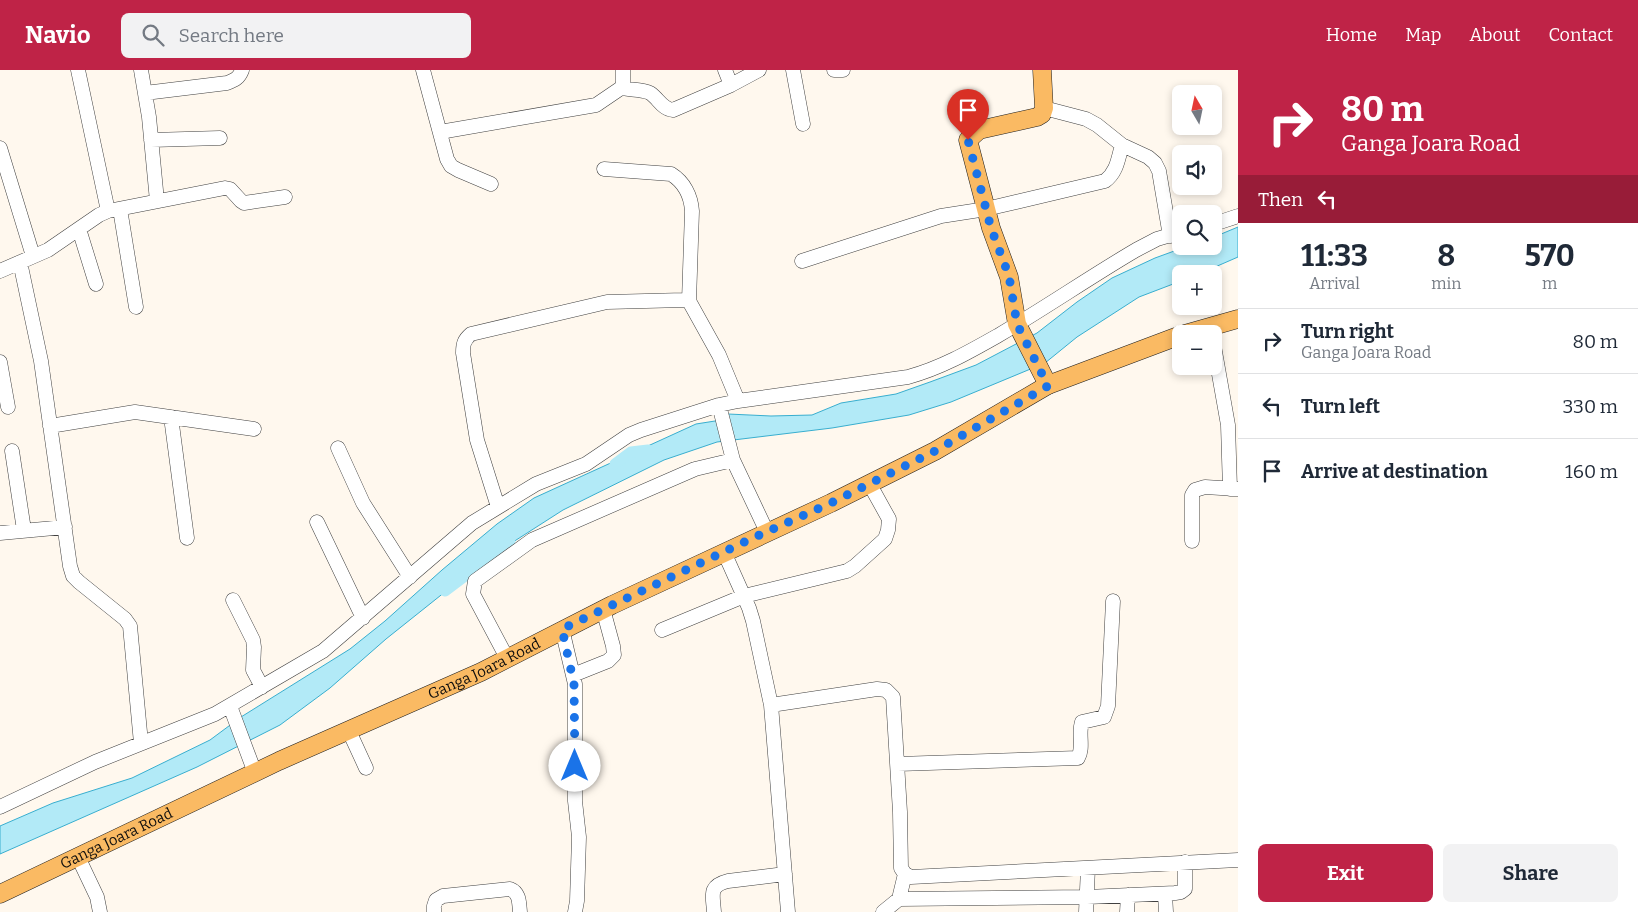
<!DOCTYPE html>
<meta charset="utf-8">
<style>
:root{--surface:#fff;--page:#f2f2f3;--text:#1f2937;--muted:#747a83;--line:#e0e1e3;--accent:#bf2347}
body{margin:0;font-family:Bitter,serif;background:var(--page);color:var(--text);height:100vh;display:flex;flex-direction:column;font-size:19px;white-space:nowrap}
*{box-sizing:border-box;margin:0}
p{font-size:16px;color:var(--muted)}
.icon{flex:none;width:28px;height:28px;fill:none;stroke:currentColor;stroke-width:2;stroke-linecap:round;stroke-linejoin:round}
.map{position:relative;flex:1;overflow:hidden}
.side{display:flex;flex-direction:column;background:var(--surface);width:400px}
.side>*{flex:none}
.banner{background:#bf2347;color:#fff;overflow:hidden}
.needle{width:32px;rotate:351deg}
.controls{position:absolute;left:1172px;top:15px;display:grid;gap:10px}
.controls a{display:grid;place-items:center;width:50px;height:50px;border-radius:8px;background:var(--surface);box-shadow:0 2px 8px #0003;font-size:25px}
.pin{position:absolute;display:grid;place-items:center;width:42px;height:42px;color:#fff;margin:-51px -21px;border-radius:50% 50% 50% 0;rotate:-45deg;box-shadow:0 0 5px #0007}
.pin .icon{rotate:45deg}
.me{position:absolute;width:55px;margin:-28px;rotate:0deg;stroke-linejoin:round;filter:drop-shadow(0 0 4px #0008)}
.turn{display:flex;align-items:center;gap:18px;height:105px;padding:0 20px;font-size:22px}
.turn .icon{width:65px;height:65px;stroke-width:2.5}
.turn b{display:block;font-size:35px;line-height:42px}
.then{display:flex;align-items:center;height:48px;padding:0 20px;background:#0003;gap:10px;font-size:19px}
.eta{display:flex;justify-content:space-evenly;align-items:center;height:85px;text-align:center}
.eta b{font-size:30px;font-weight:700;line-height:35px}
.primary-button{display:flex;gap:10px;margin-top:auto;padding:10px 20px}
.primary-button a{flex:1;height:58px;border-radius:8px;background:var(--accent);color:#fff;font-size:20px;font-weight:700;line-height:58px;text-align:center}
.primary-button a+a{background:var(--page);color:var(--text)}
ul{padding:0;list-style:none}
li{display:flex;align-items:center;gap:15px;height:65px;padding:0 20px;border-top:1px solid var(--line)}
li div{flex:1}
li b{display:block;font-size:19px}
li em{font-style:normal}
header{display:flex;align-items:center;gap:30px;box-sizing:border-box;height:70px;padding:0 25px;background:var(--accent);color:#fff}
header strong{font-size:24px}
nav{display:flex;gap:28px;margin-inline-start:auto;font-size:18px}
.search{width:350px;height:45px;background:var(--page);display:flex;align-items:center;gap:12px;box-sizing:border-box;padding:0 18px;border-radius:8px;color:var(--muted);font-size:19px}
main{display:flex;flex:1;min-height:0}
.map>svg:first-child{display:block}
.water{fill:#b2eaf7;stroke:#38aecf}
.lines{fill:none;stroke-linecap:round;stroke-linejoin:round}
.canal{stroke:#b2eaf7;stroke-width:11}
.minor-casing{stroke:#404040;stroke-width:15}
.major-casing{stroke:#1e1e1e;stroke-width:19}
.minor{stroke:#fff;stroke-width:14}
.major{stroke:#faba63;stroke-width:18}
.route{stroke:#1a73e8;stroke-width:9;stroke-dasharray:0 16.2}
.labels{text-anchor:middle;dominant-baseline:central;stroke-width:5;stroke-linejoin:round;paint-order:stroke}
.street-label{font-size:15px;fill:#0d0d0d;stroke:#fff}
</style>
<header>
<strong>Navio</strong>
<div class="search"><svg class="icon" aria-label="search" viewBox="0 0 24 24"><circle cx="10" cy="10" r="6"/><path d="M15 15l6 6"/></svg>Search here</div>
<nav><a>Home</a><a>Map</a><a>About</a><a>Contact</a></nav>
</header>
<main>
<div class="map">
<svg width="1238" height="842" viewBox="0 0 1238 842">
<rect width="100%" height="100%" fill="#fff8ee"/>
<path class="water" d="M1238,157v30l-39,17h-18v7l-42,16 -62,40 -32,26 -94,39 -42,13 -77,13 -115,14 -53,18 -101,50 -78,50 -99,79 -56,49 -50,37 -83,42 -197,87v-28l53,-23 79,-25 78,-38 31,-23 109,-68 35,-28 57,-51 55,-46 37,-26 162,-74 19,-3 13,-7 43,2 41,-1 29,-12 55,-9 34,-12 46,-17 61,-32 40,-31 35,-24 43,-20 33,-12h26v-9z"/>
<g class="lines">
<path class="canal" d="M615,394l16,-12 17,-2
M445,521l65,-49"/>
<defs>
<path id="minor" d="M78,0l30,141
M141,0l8,47 8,84
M423,0l24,89 4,7 7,4 33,14
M725,0l6,15
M793,0l10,54
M834,0h9
M621,18c9,2 22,1 29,5 9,6 12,16 23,17l58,-25 28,-15
M145,23l82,-10c8,-3 12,-5 15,-13
M1044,38l42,11 11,6 25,20 26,12 7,6 4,8 11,65
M440,62l156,-27 25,-17 2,-5v-13
M151,70l69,-2
M0,78l33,108
M604,99l67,5c13,8 20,22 21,37l-3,90
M120,139l16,98
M1214,154l24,-8
M79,159l17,55
M802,191l139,-45 45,-7 119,-28c12,-9 13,-22 17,-36
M20,192l21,99 29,205 3,10 6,6 46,37 5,7 11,117
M0,201l48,-21 51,-35 9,-4 117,-23 5,1 11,12 3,2 41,-6
M1214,276l14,79 2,64
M0,292l8,45
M719,335l14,55 34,72
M171,347l16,121
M50,356l85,-14 119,17
M338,378l25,55 47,74
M12,381l12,79
M498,437l-21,-67 -14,-87c0,-9 1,-13 8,-19l136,-32 77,-2 5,1 30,54 19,46
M317,452l46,96
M0,463l65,-6
M1192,471v-46l3,-5 10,-3 32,2
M724,482l25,56 4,13 18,84 17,207
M233,530l20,40 1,7 -1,23 9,17
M562,559l13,55v117l4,36 -2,64 -2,11
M662,560l82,-34 103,-25 8,-5 30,-27 3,-9 1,-11 -20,-36
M507,588l-34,-64 2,-13 57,-41 163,-71 38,-9
M573,605l35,-14 6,-6 -1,-9 -10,-37
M771,635l106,-16 9,1 7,7 7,115 1,56 4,6 6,3 327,-17
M230,636l25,67
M349,661l17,37
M898,694l180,-6c6,-10 0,-25 4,-36l22,-5 4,-11 5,-105
M0,737l95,-45 120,-48 108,-63 149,-128 64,-39 50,-20 43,-29 12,-5 78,-25 19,-4 170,-24c33,-9 61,-25 91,-42 46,-27 91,-58 137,-85l21,-11 24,-7
M78,787l19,40 3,15
M1165,824l1,18
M899,829l188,-2 88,-4 6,-1 4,-3v-27
M434,842v-6l2,-6 7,-4 67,-7c10,4 9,14 10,23
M714,842c-1,-17 -6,-26 14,-31l57,-7
M883,842l16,-13 6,-25
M1086,842l2,-44
M1127,842l1,-17"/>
<g id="major">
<path d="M1042,0l2,38 -2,6 -5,3 -58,13 -11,10 23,88 18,49 8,47 31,61"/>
<path d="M1185,264l53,-15"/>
<path id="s1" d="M0,824l279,-133 202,-89 131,-67 219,-102 104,-52 113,-66 133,-50"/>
</g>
</defs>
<use href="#minor" class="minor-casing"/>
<use href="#major" class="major-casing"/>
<use href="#minor" class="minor"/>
<use href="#major" class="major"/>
</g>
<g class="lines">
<path class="route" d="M575,696l-1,-82 -12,-55 193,-92 76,-34 104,-52 113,-65 -31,-62 -8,-48 -18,-48 -23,-88"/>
</g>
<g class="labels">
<g class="street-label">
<text stroke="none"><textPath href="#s1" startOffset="534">Ganga Joara Road</textPath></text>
<text stroke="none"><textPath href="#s1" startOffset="129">Ganga Joara Road</textPath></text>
</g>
</g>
</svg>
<div class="controls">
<a><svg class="needle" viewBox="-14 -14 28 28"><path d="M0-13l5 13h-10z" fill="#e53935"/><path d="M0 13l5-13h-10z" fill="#747a83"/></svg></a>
<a><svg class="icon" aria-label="sound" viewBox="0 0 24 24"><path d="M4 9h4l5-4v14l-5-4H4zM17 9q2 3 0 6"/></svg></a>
<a><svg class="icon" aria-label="search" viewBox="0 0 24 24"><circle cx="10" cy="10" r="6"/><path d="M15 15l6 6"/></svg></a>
<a>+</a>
<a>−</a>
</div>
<div class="pin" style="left:968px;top:70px;background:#d93025"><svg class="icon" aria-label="arrive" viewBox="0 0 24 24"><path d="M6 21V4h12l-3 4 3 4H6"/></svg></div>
<svg class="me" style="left:575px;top:696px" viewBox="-20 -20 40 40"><circle r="19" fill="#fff"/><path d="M0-13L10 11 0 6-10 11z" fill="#1a73e8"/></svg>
</div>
<section class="side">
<div class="banner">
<div class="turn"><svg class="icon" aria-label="right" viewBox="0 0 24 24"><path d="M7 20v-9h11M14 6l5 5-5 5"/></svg><div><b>80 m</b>Ganga Joara Road</div></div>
<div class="then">Then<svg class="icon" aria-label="left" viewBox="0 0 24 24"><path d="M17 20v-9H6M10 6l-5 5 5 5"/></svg></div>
</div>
<div class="eta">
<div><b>11:33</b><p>Arrival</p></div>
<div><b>8</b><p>min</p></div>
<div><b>570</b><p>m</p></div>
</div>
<ul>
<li><svg class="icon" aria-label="right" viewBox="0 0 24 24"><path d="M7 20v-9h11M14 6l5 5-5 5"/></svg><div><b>Turn right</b><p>Ganga Joara Road</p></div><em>80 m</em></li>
<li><svg class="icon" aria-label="left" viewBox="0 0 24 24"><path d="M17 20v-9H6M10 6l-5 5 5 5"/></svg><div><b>Turn left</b></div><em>330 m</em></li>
<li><svg class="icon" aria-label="arrive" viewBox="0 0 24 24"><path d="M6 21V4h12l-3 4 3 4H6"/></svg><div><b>Arrive at destination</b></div><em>160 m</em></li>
</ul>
<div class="primary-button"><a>Exit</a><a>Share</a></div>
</section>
</main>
